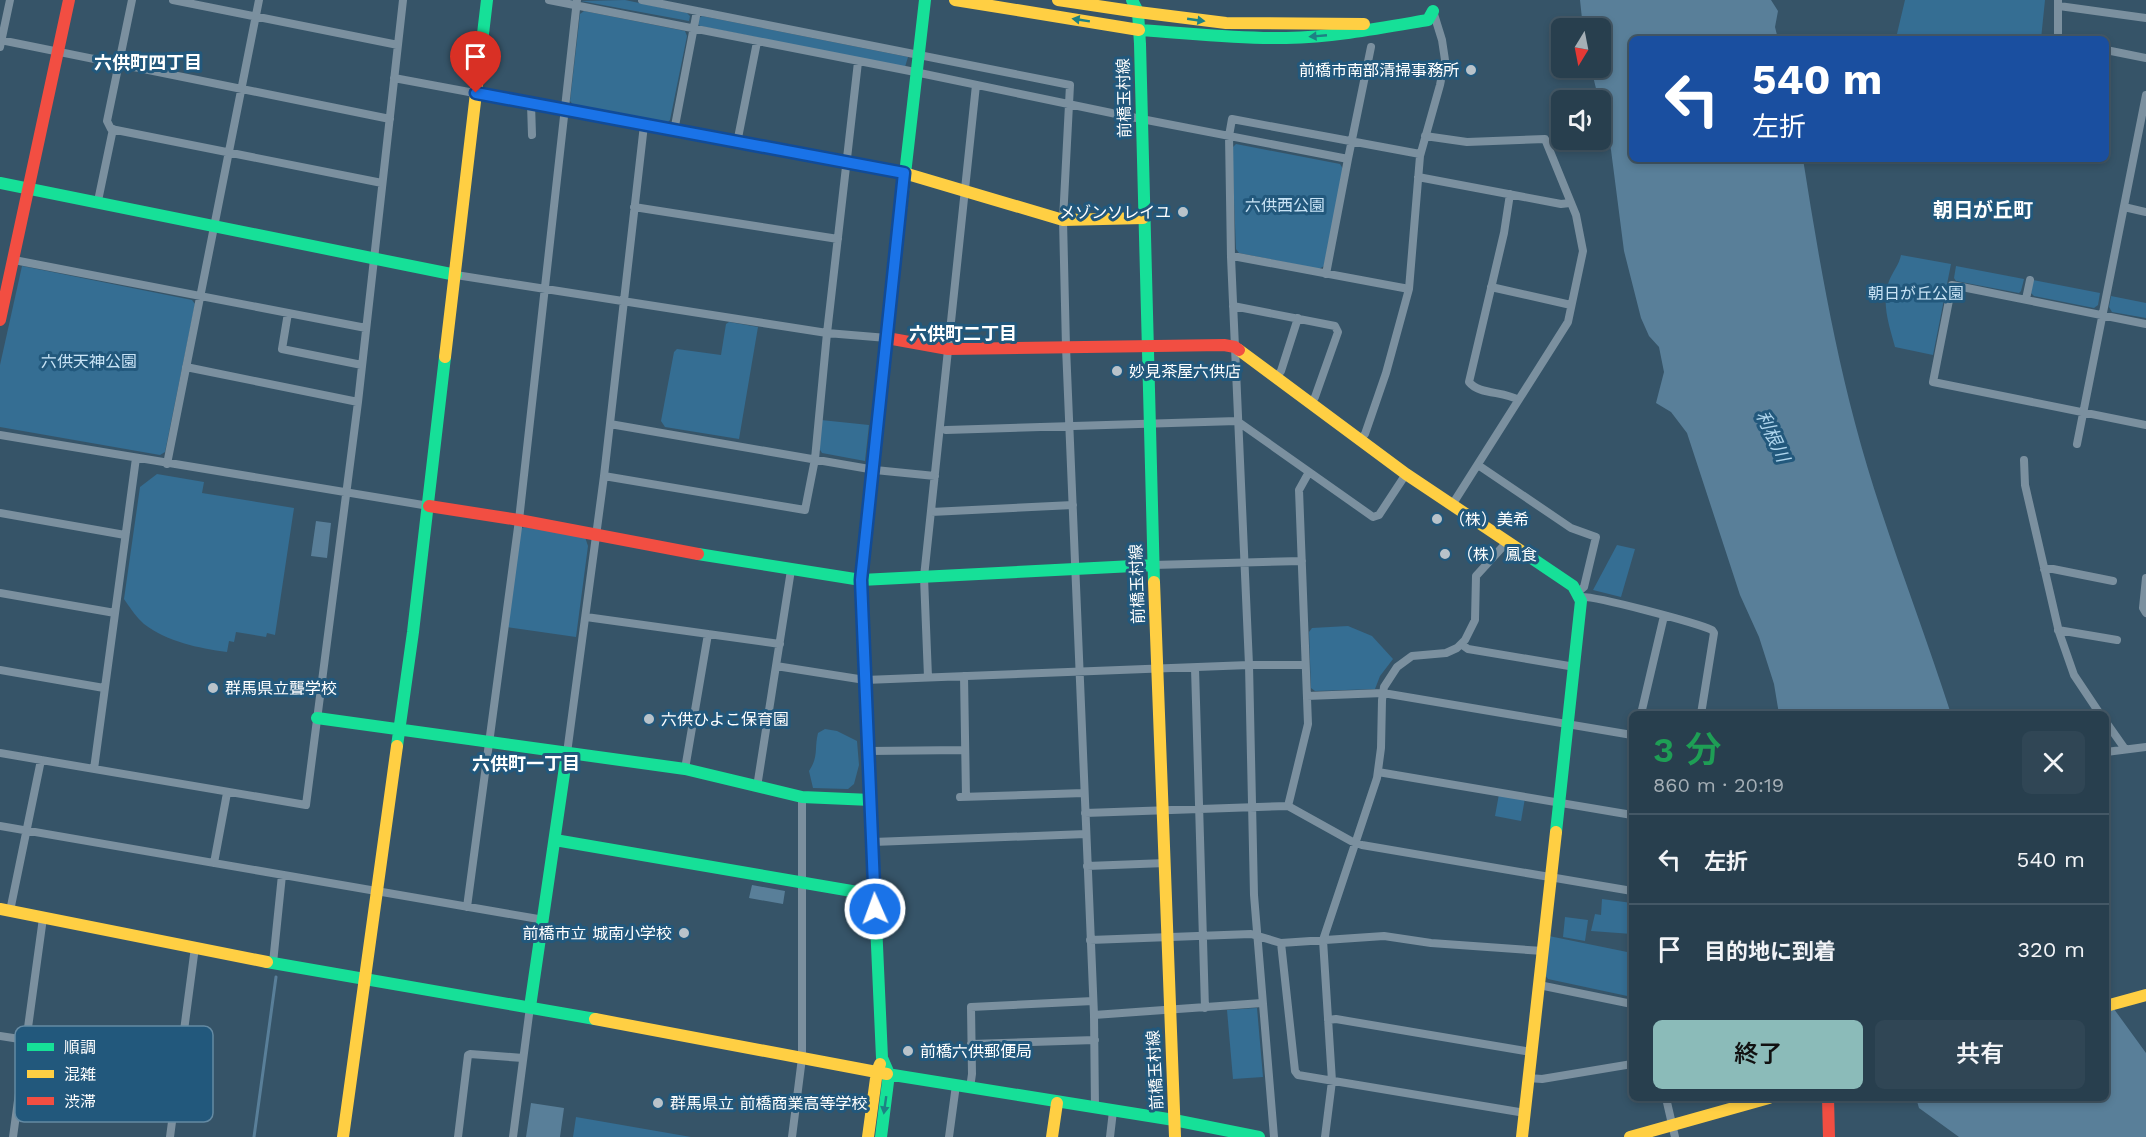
<!DOCTYPE html>
<html lang="ja">
<meta charset="utf-8">
<style>
:root{--surface:#283f4e;--page:#304655;--text:#f1f3f6;--muted:#a5afb6;--line:#445866;--accent:#8bbbb9}
body{margin:0;font-family:"Work Sans","Noto Sans JP",sans-serif;background:var(--page);color:var(--text);height:100vh;display:flex;flex-direction:column;font-size:22px;white-space:nowrap}
*{box-sizing:border-box;margin:0}
p{font-size:20px;color:var(--muted)}
.icon{flex:none;width:33px;height:33px;fill:none;stroke:currentColor;stroke-width:2;stroke-linecap:round;stroke-linejoin:round}
.map{position:relative;flex:1;overflow:hidden}
.panel{position:absolute;left:1629px;top:711px;width:480px;height:390px;display:flex;flex-direction:column;background:var(--surface);border-radius:9px;box-shadow:0 3px 9px #0003,0 0 0 2px var(--line)}
.panel>*{flex:none}
.top-card{position:absolute;left:1629px;top:36px;width:480px;height:126px;border-radius:9px;box-shadow:0 3px 9px #0003,0 0 0 2px var(--line);background:#1a4fa0;color:#fff;overflow:hidden}
.needle{width:39px;rotate:190deg}
.fabs{position:absolute;left:1551px;top:18px;display:grid;gap:12px}
.fabs a{display:grid;place-items:center;width:60px;height:60px;border-radius:9px;background:var(--surface);box-shadow:0 3px 9px #0003,0 0 0 2px var(--line);font-size:30px}
.pin{position:absolute;display:grid;place-items:center;width:51px;height:51px;color:#fff;margin:-62px -26px;border-radius:50% 50% 50% 0;rotate:-45deg;box-shadow:0 0 6px #0007}
.pin .icon{rotate:45deg}
.me{position:absolute;width:66px;margin:-33px;rotate:358deg;stroke-linejoin:round;filter:drop-shadow(0 0 4px #0008)}
.turn{display:flex;align-items:center;gap:21px;height:126px;padding:0 24px;font-size:27px}
.turn .icon{width:78px;height:78px;stroke-width:2.5}
.turn b{display:block;font-size:42px;line-height:51px}
.round{display:grid;place-items:center;flex:none;width:63px;height:63px;border-radius:9px;background:var(--page)}
.headline{display:flex;align-items:center;justify-content:space-between;height:102px;padding:0 24px}
h1{font-size:36px;font-weight:600;line-height:45px;color:#1e9e55}
.cta{display:flex;gap:12px;margin-top:auto;padding:12px 24px}
.cta a{flex:1;height:69px;border-radius:9px;background:var(--accent);color:#111;font-size:24px;font-weight:600;line-height:69px;text-align:center}
.cta a+a{background:var(--page);color:var(--text)}
ul{padding:0;list-style:none}
li{display:flex;align-items:center;gap:18px;height:90px;padding:0 24px;border-top:2px solid var(--line)}
li div{flex:1}
li b{display:block;font-size:22px}
li em{font-style:normal}
.map>svg:first-child{display:block}
.green{fill:#356e93}
.water{fill:#597f99}
.lines{fill:none;stroke-linecap:round;stroke-linejoin:round}
.stream{stroke:#597f99;stroke-width:3}
.street{stroke:#7b909f;stroke-width:8}
.fast{stroke:#16e098;stroke-width:12}
.slow{stroke:#ffcf43;stroke-width:12}
.jam{stroke:#f24e42;stroke-width:12}
.oneway{fill:#1e8184}
.route-casing{stroke:#114b97;stroke-width:15}
.route{stroke:#1a73e8;stroke-width:10}
.poi-dot{fill:#b9c3ca;stroke:#22587c;stroke-width:2}
.labels{text-anchor:middle;dominant-baseline:central;stroke-width:6;stroke-linejoin:round;paint-order:stroke}
.poi-label{font-size:16px;fill:#fff;stroke:#22587c;text-anchor:start}
.street-label{font-size:16px;fill:#fff;stroke:#22587c}
.park-label{font-size:16px;fill:#c8e3f5;stroke:#22587c}
.neighbourhood-label{font-size:18px;font-weight:bold;fill:#fff;stroke:#22587c}
.water-label{font-size:18px;font-style:italic;fill:#b0d6ee;stroke:#22587c}
.quarter-label{font-size:20px;font-weight:bold;fill:#fff;stroke:#22587c}
.key{fill:#22587c;stroke:#648aa3;stroke-width:1.5}
.key-label{font-size:16px;fill:#fff}
</style>
<div class="map">
<svg width="2146" height="1137" viewBox="0 0 2146 1137">
<rect width="100%" height="100%" fill="#365468"/>
<path class="green" d="M625,0l62,13 3,3 -1,5 -108,-20z
M1905,0h140l-4,39 -145,-1z
M584,11l101,20 2,5 -17,84 -4,4 -92,-18 -4,-5 10,-87z
M702,16l206,41 -3,10 -205,-41 -2,-2 1,-6z
M1236,144l104,20 3,5 -19,97 -5,3 -80,-16 -3,-4 -4,-101z
M1901,255l50,9 -18,91 -38,-8c-6,-22 -14,-44 -6,-66 4,-10 10,-16 12,-26z
M22,266l170,34 3,4 -30,148 -5,3 -160,-28v-62z
M1956,266l68,13 -3,12 -2,2 -63,-12 -2,-3z
M2033,280l67,13 -2,12 -4,3 -60,-12 -3,-3z
M2111,296l35,7v15l-34,-6 -3,-5z
M729,322l29,5 -19,112 -74,-12 -4,-6 13,-69 3,-3 44,6 5,-31z
M821,420l48,5 -4,36 -43,-8 -3,-5z
M157,474l47,8 -2,11 92,15 -19,127 -8,-2 -1,4 -30,-5 -2,10 -5,-1 -2,11c-29,-4 -59,-10 -83,-28 -7,-6 -13,-15 -18,-22l-2,-3 16,-112z
M524,527l61,10 3,9 -12,91 -69,-10 12,-97z
M1617,545l18,4 -14,48 -28,-7z
M1348,626l24,10 21,23 -13,17 -5,13 -60,2 -4,-3 -2,-56 3,-4z
M825,729l12,2 20,10 2,24 -5,19 -6,5 -35,-1 -4,-17c10,-15 5,-22 9,-38z
M1499,794l26,4 -4,23 -26,-5z
M1602,899l30,4v31l-41,-3 4,-17 6,1z
M1565,917l23,3 -3,21 -22,-4z
M1549,936l83,17v44l-84,-18 -3,-4z
M1257,1008l6,69 -30,2 -6,-69z
M576,1117l115,20h-118z"/>
<path class="water" d="M1580,0h191l7,11 -3,16 3,12h-146v120h171c14,89 29,177 52,264 26,99 65,194 96,291h-172l-5,-30 -15,-47 -19,-42 -53,-162 -16,-21 -15,-9 8,-31 -5,-25 -10,-11 -8,-18 -17,-67 -13,-101 -20,-82h9v-40h-17z
M316,521l15,2 -4,35 -16,-2z
M752,885l33,6 -2,13 -34,-6z
M2106,998l40,55v84h-187l-40,-29 -3,-10h190z
M531,1103l33,5 -4,29h-34z"/>
<g class="lines">
<path class="stream" d="M254,1137l22,-160"/>
<path class="street" d="M132,0l-25,121 4,8 271,54
M173,0l225,45
M549,0l366,72 211,44 222,43 -22,115
M642,0l428,85 -7,135 3,127 28,668 1,93
M2058,0v36l4,3
M2059,6l87,12
M0,40l390,79
M0,47l10,-47
M2106,50l40,8
M394,78l510,95
M531,104l1,31
M674,131l23,-120
M1425,136l42,6 78,-3 31,76 7,36 -15,71 -116,183
M737,143l20,-101
M1348,159l23,-112
M1418,177l143,27 9,-1
M1510,194l-6,39 -35,149c10,13 36,9 49,18
M99,196l14,-67
M634,207l204,32
M2124,207l22,5
M1231,257h7l171,32
M14,260l352,68
M456,275l371,58 60,5
M1491,287l80,18
M2026,299l4,-19
M1233,306l102,20 3,6 -23,65 -4,6
M288,313l-6,36 80,16
M2146,324l-194,-39 -19,97 213,43
M186,367l172,35
M1277,376l4,-5 17,-53
M610,424l265,46 60,6
M946,430l291,-9 136,96 6,-2 27,-41
M0,435l429,71
M1360,439l5,-5 21,-61 23,-84 11,-133 20,-71 5,-25 -3,-20 -9,-29
M2077,444l69,-349
M2024,460l1,25 34,147 15,43 26,39
M167,464l92,-464
M1478,465l93,63 25,9 -12,50 -6,5
M1309,472l-10,18 9,234 -20,82 63,35 11,4 270,46
M604,476l201,34 10,-51 12,-126 31,-271
M931,512l142,-7
M0,513l125,22
M1153,565l149,-4
M2044,569h9l60,12
M2146,578l-3,30 3,5
M0,593l115,20
M1580,597c13,-2 117,26 132,33l2,3 -13,81
M586,617l194,27
M2058,630l59,10
M1461,644l7,5 107,18
M776,666l89,14 384,-15h56
M1195,668l10,340
M0,670l104,18
M964,676l2,121
M928,677l-4,-100 52,-492
M1307,696l76,-3 249,42
M1641,714l23,-98
M2106,722l19,27
M869,751l96,-1
M2106,752l40,-5
M0,753l306,52 52,-403 45,-402
M567,753l37,-277 40,-351
M94,769l42,-311
M685,769l23,-135
M1378,772l254,43
M757,787l34,-217
M960,797l124,-4
M1085,813l203,-7
M0,826l544,94
M873,842l213,-8
M214,863l13,-70
M1087,866l79,-3
M467,907l52,-387 58,-520
M10,911l31,-151
M1090,940l161,-6 30,9 103,-7 47,7 112,8
M1281,943l14,128 3,4 227,38
M273,963l9,-88
M1539,985l93,19
M1094,1015l168,-12
M1328,1020l8,-1 195,33
M0,1036l26,4
M971,1044l124,-4
M1528,1078l14,1 90,-15
M970,1088l2,-14 -1,-67 122,-6
M1666,1098l9,39
M13,1137l30,-219
M170,1137l25,-190
M458,1137l10,-82 2,-1 53,4
M513,1137l17,-130
M792,1137l10,-79v-261
M949,1137l7,-52
M1110,1137l3,-26
M1274,1137l-20,-242 -5,-230 -18,-408 -2,-121 3,-17 188,35
M1325,1137l7,-56 -9,-141 54,-162 4,-30 1,-48 2,-13 13,-20 15,-11 34,-3 11,-5 8,-8 10,-20 1,-44 31,-34"/>
<path class="fast" d="M1132,0l6,12 2,32 14,538
M1139,30c49,3 98,9 147,8 48,-1 95,-10 142,-18l5,-9
M478,76l9,-76
M0,183l456,92
M895,261l30,-261
M698,554l163,26 292,-15
M1530,557l43,29 8,15 -25,231
M864,653l18,405 7,16 -8,63
M317,718l368,51 117,28 69,3
M397,746l16,-114 32,-275
M555,840l320,55
M267,962l328,57
M530,1007l37,-254
M887,1074l287,46 85,17"/>
<path class="slow" d="M955,0l184,30
M1058,0l80,12
M1138,12l88,11 138,1
M904,173l159,47 80,-2
M1239,350l167,124 124,83
M445,357l33,-281
M1154,582l21,555
M0,909l267,53
M2106,1006l40,-11
M595,1019l292,55
M343,1137l54,-391
M868,1137l9,-66 3,-7
M1052,1137l5,-34
M1522,1137l34,-305
M1630,1137l139,-39"/>
<path class="jam" d="M0,320l69,-320
M887,338l61,11 276,-4 11,2 4,3
M429,506l90,14 179,34
M864,653l-3,-73 34,-319
M1828,1098l1,39"/>
</g>
<defs><path id="oneway-solid" d="M-6-.8H1V-3.2L6.5 0L1 3.2V.8H-6Z" transform="scale(1.5)"/></defs>
<g class="oneway">
<use href="#oneway-solid" transform="translate(1081 20) rotate(-171)"/>
<use href="#oneway-solid" transform="translate(1196 20) rotate(8)"/>
<use href="#oneway-solid" transform="translate(1318 36) rotate(175)"/>
<use href="#oneway-solid" transform="translate(885 1105) rotate(98)"/>
</g>
<g class="lines">
<defs>
<path id="route" d="M476,93l428,80 -43,407 14,329"/>
</defs>
<use href="#route" class="route-casing"/>
<use href="#route" class="route"/>
</g>
<g class="poi-dot">
<circle cx="1471" cy="70" r="6"/>
<circle cx="1183" cy="212" r="6"/>
<circle cx="1117" cy="371" r="6"/>
<circle cx="1437" cy="519" r="6"/>
<circle cx="1445" cy="554" r="6"/>
<circle cx="213" cy="688" r="6"/>
<circle cx="649" cy="719" r="6"/>
<circle cx="684" cy="933" r="6"/>
<circle cx="908" cy="1051" r="6"/>
<circle cx="658" cy="1103" r="6"/>
</g>
<g class="labels">
<g class="poi-label">
<text x="1459" y="70" text-anchor="end">前橋市南部清掃事務所</text>
<text x="1171" y="212" text-anchor="end">メゾンソレイユ</text>
<text x="1129" y="371">妙見茶屋六供店</text>
<text x="1449" y="519">（株）美希</text>
<text x="1457" y="554">（株）鳳食</text>
<text x="225" y="688">群馬県立聾学校</text>
<text x="661" y="719">六供ひよこ保育園</text>
<text x="672" y="933" text-anchor="end">前橋市立 城南小学校</text>
<text x="920" y="1051">前橋六供郵便局</text>
<text x="670" y="1103">群馬県立 前橋商業高等学校</text>
</g>
<g class="street-label">
<text transform="translate(1124 98) rotate(-91)">前橋玉村線</text>
<text transform="translate(1137 584) rotate(-92)">前橋玉村線</text>
<text transform="translate(1155 1070) rotate(-93)">前橋玉村線</text>
</g>
<g class="park-label">
<text x="1285" y="205">六供西公園</text>
<text x="1916" y="293">朝日が丘公園</text>
<text x="89" y="361">六供天神公園</text>
</g>
<g class="neighbourhood-label">
<text x="148" y="62">六供町四丁目</text>
<text x="963" y="333">六供町二丁目</text>
<text x="526" y="763">六供町一丁目</text>
</g>
<g class="water-label">
<text transform="translate(1773 436) rotate(65)">利根川</text>
</g>
<g class="quarter-label">
<text x="1983" y="210">朝日が丘町</text>
</g>
</g>
<rect x="15" y="1026" width="198" height="96" rx="9" class="key"/>
<rect x="27" y="1043" width="27" height="8" fill="#16e098"/>
<rect x="27" y="1070" width="27" height="8" fill="#ffcf43"/>
<rect x="27" y="1097" width="27" height="8" fill="#f24e42"/>
<g class="key-label">
<text x="64" y="1053">順調</text>
<text x="64" y="1080">混雑</text>
<text x="64" y="1107">渋滞</text>
</g>
</svg>
<div class="fabs">
<a><svg class="needle" viewBox="-14 -14 28 28"><path d="M0-13l5 13h-10z" fill="#e53935"/><path d="M0 13l5-13h-10z" fill="#a5afb6"/></svg></a>
<a><svg class="icon" aria-label="sound" viewBox="0 0 24 24"><path d="M4 9h4l5-4v14l-5-4H4zM17 9q2 3 0 6"/></svg></a>
</div>
<div class="pin" style="left:476px;top:93px;background:#d93025"><svg class="icon" aria-label="arrive" viewBox="0 0 24 24"><path d="M6 21V4h12l-3 4 3 4H6"/></svg></div>
<svg class="me" style="left:875px;top:909px" viewBox="-20 -20 40 40"><circle r="17" fill="#1a73e8" stroke="#fff" stroke-width="3"/><path d="M0-11L8 9 0 5-8 9z" fill="#fff"/></svg>
<div class="top-card">
<div class="turn"><svg class="icon" aria-label="left" viewBox="0 0 24 24"><path d="M17 20v-9H6M10 6l-5 5 5 5"/></svg><div><b>540 m</b>左折</div></div>
</div>
<section class="panel">
<div class="headline"><div><h1>3 分</h1><p>860 m · 20:19</p></div><a class="round"><svg class="icon" aria-label="close" viewBox="0 0 24 24"><path d="M6 6l12 12M18 6L6 18"/></svg></a></div>
<ul>
<li><svg class="icon" aria-label="left" viewBox="0 0 24 24"><path d="M17 20v-9H6M10 6l-5 5 5 5"/></svg><div><b>左折</b></div><em>540 m</em></li>
<li><svg class="icon" aria-label="arrive" viewBox="0 0 24 24"><path d="M6 21V4h12l-3 4 3 4H6"/></svg><div><b>目的地に到着</b></div><em>320 m</em></li>
</ul>
<div class="cta"><a>終了</a><a>共有</a></div>
</section>
</div>
